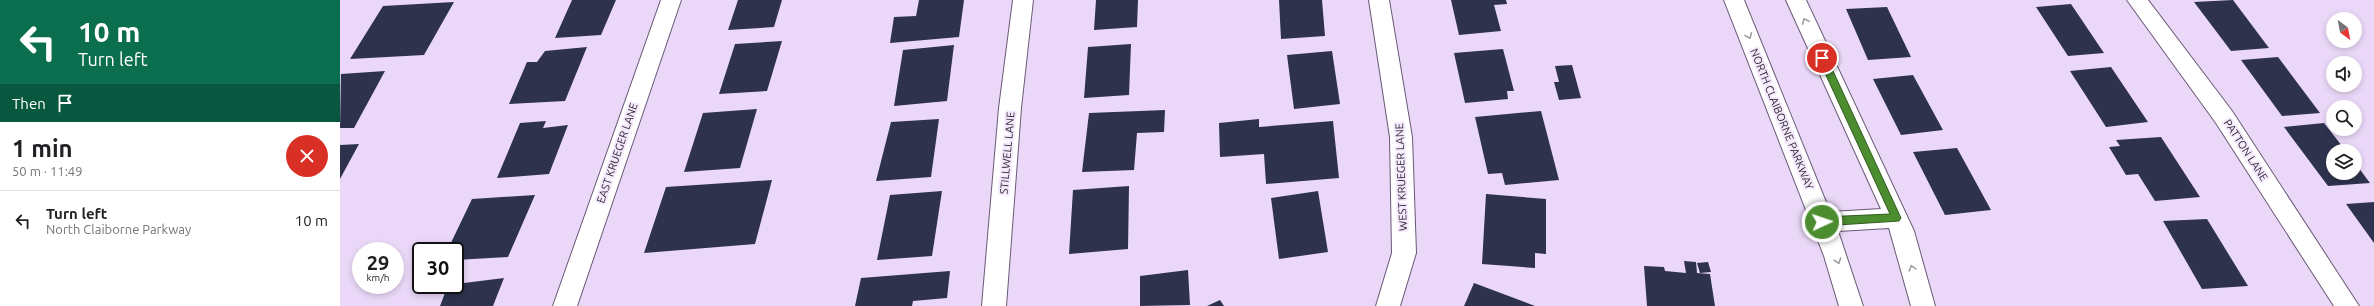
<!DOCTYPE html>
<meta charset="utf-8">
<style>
:root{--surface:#fff;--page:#f2f2f2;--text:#202124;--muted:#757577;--line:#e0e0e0}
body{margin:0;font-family:Ubuntu,sans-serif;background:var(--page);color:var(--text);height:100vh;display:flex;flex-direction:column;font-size:15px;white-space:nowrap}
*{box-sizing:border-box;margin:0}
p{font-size:13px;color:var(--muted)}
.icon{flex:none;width:22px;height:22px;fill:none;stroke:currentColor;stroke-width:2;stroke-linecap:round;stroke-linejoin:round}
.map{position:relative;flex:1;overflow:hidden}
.panel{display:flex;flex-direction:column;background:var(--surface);width:340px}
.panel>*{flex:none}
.banner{background:#0b6e4f;color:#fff;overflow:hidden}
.needle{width:26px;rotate:148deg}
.fabs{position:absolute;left:1986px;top:12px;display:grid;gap:8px}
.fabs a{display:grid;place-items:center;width:36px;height:36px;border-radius:50%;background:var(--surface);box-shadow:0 2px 6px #0003;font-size:20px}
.speed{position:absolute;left:12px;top:242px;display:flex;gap:8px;font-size:20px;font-weight:700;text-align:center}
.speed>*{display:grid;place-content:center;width:52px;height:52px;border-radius:50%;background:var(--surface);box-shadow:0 2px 6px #0003;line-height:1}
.speed small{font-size:10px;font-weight:400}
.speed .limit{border:2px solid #111;border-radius:6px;background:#fff;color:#111}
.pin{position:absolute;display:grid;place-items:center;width:34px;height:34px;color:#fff;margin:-17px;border:2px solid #fff;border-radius:50%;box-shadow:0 1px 4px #0007}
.me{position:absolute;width:44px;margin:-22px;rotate:87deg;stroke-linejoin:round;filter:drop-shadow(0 0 3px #0008)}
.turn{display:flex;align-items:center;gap:14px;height:84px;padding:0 12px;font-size:18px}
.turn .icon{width:52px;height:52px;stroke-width:2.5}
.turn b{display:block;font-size:28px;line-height:34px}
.then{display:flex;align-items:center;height:38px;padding:0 12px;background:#0003;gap:8px;font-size:15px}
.round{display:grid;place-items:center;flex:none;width:42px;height:42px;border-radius:21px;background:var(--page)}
.head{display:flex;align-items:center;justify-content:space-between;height:68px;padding:0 12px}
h1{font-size:24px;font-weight:700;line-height:30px}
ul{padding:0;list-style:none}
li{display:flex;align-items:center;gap:12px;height:60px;padding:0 12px;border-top:1px solid var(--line)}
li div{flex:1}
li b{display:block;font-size:15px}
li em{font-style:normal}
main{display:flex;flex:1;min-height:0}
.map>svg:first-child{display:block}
.building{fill:#2e324d}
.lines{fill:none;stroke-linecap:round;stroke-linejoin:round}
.minor-casing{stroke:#6a5976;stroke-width:2}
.minor{fill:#fff;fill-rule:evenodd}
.oneway{stroke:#a09da3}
.route{fill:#4c8d30;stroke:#315c1f}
.labels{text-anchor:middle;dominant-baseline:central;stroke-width:4;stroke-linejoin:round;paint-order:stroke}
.street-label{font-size:11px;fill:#2d2632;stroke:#f4e9fc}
</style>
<main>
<section class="panel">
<div class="banner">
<div class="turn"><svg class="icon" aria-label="left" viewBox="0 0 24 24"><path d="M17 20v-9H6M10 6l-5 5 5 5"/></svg><div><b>10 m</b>Turn left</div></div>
<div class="then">Then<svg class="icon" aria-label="arrive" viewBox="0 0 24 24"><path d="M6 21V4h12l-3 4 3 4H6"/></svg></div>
</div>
<div class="head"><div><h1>1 min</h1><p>50 m · 11:49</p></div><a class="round" style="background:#d93025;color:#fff"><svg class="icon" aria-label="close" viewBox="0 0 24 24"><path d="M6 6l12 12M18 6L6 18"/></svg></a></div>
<ul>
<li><svg class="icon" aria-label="left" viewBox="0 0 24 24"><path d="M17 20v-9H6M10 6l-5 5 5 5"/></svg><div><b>Turn left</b><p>North Claiborne Parkway</p></div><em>10 m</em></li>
</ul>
</section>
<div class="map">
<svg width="2034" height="306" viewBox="0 0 2034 306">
<rect width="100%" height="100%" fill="#ebd8f9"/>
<path class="building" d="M232,0h44l-15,35 -46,3z
M398,0h44l-8,27 -46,3z
M579,0h45l-5,37 -69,6 4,-26 22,-1z
M756,0h42l-1,27 -43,3z
M939,0h43l3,36 -44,3z
M1111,0h55l1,4 -13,1 7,26 -42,4z
M1893,0l36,48 -38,3 -37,-49z
M114,2l-30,53 -74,4 33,-53z
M1731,4l33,49 -36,3 -32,-49z
M1547,7l24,50 -43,3 -22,-51z
M442,41l-15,50 -48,3 16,-50z
M791,44l-2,51 -45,3 4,-51z
M614,45l-7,56 -53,5 9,-56z
M247,47l-22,54 -56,3 18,-42h10l8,-11z
M1163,49l11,42h-7l1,8 -43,4 -11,-50z
M992,51l8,53 -46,5 -7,-54z
M1938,57l42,56 -38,3 -41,-56z
M1232,65l9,33 -22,2 -5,-18h5l-4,-16z
M1771,67l37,55 -42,5 -36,-56z
M45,71l-31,57h-14l1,-54z
M1573,75l30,55 -42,5 -28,-56z
M417,109l-17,59 -56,4 19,-59z
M825,110l-1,22 -27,1 -3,37 -52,2 7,-59z
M1201,111l18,69 -54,5 -3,-12 -14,1 -13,-57z
M599,119l-8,58 -55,4 15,-59z
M919,119v8l74,-6 6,57 -73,6 -2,-30 -44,3 -1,-34z
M206,121l-3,7 25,-3 -19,49 -52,4 23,-55z
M1984,123l22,28h-13v22h22v-10l15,20 -42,3 -44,-59z
M1821,137l39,60 -45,4 -17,-27 -12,1 -17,-28 11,-1 -4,-6z
M19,144l-19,35v-34z
M1617,148l34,62 -46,5 -32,-63z
M432,180l-17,64 -111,9 22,-66z
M789,186l-1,63 -59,5 4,-64z
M602,191l-10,65 -55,4 13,-65z
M978,191l10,61 -49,7 -8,-61z
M1146,194l60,5v55l-11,-1v15l-53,-4z
M195,195l-27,62 -53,3v-9h-8l25,-52z
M2034,202v41l-28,-39z
M1867,219l41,67 -46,3 -39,-68z
M1344,261l12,1 1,11 13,1 5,32h-68l-3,-40 20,1 1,4 21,2z
M1368,262l3,10 -11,1 -3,-10z
M848,270l2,35 -50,1v-30z
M610,271l-3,27 -34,3 -1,5h-57l6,-28z
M164,278l-11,28h-53l8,-21z
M1134,283l61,23h-71z
M880,300l4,6h-17z"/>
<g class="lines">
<defs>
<path id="minor" d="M321,0h20l-104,306h-24z
M673,0h20l-12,108 -15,198h-24l17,-198z
M1029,0h20l23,137 4,116 -16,53h-24l16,-53 -2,-116z
M1384,0h20l86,212 51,-3 -95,-209h20l108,231 21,75h-24l-22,-78 -51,3 25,75h-24l-15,-50z
M1787,0h21l84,111 127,195h-25l-118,-183z"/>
</defs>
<use href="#minor" class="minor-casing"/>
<use href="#minor" class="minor"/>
</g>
<defs><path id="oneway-chevron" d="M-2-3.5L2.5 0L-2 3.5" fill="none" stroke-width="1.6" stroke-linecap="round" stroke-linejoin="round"/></defs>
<g class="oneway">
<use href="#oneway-chevron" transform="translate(1465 21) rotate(-115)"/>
<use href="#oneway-chevron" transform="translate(1409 36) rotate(68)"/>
<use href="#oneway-chevron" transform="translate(1498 261) rotate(73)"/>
<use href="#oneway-chevron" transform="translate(1572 268) rotate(-106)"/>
</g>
<path class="route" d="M1482,55l5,3 74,160 -2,3 -77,5 -4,-4 4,-5 68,-3 -72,-156z"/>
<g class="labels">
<g class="street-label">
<text transform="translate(1442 119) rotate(68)">NORTH CLAIBORNE PARKWAY</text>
<text transform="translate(1906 150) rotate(57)">PATTON LANE</text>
<text transform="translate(277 153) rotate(-71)">EAST KRUEGER LANE</text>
<text transform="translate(667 153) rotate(-85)">STILLWELL LANE</text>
<text transform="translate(1061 177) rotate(-92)">WEST KRUEGER LANE</text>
</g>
</g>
</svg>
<div class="fabs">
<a><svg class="needle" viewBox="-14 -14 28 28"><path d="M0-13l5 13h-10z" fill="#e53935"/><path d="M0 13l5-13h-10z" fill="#757577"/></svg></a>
<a><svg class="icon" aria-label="sound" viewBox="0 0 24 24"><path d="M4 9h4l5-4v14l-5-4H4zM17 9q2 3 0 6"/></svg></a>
<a><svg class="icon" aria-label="search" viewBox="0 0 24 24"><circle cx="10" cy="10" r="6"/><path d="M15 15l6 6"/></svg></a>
<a><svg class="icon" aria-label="layers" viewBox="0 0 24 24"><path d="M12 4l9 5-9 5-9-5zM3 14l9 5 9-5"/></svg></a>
</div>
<div class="speed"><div>29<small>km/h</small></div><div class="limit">30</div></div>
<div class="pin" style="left:1482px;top:58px;background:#d93025"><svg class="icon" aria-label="arrive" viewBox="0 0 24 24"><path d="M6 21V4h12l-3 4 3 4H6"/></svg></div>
<svg class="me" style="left:1482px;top:222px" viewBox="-20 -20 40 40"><circle r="17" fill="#4c8d30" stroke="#fff" stroke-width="3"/><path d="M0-11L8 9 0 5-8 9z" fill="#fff"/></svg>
</div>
</main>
